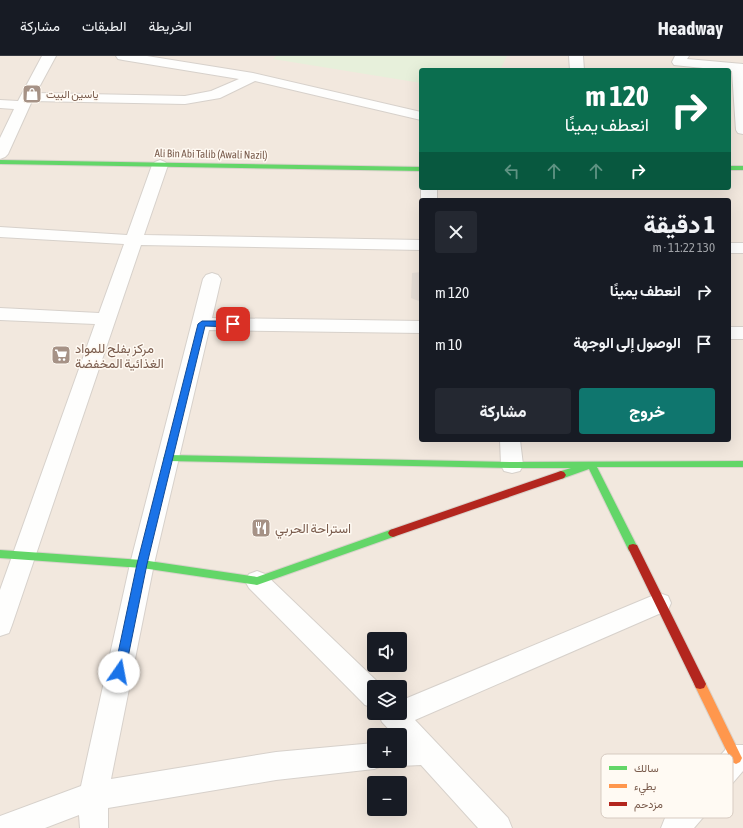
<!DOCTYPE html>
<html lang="ar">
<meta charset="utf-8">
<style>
:root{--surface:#171b24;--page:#242831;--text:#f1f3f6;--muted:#9ea1a6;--line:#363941;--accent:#0f766e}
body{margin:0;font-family:"Asap Condensed",Vazirmatn,sans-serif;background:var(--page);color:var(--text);direction:rtl;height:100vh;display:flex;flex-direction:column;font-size:15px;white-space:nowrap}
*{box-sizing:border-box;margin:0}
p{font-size:13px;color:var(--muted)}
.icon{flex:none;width:22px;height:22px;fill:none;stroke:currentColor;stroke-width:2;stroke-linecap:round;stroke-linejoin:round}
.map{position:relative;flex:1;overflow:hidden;direction:ltr}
.details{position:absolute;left:419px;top:142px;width:312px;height:244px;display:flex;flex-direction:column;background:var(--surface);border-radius:4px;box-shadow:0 4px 16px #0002;direction:rtl}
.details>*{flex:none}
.hud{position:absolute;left:419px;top:12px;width:312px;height:122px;border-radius:4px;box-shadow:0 4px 16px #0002;direction:rtl;background:#0b6e4f;color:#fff;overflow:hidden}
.tools{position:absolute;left:367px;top:576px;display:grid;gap:8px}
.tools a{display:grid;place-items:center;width:40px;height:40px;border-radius:4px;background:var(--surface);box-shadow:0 4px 16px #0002;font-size:20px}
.pin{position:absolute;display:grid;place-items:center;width:34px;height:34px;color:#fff;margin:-17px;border-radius:8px;box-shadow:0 2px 6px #0006}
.me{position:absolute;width:44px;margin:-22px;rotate:12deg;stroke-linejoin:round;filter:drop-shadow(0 0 3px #0008)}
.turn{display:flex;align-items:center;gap:14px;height:84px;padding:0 16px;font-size:18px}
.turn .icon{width:52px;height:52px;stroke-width:2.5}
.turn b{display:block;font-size:28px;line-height:34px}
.lanes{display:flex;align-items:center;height:38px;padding:0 16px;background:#0003;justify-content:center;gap:20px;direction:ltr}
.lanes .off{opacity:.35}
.round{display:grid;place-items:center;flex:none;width:42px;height:42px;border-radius:4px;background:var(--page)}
.overview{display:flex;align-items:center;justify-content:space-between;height:68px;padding:0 16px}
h1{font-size:24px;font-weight:800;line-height:30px}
.action{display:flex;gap:8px;margin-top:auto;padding:8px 16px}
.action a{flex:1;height:46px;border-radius:4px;background:var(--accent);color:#fff;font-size:16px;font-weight:800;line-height:46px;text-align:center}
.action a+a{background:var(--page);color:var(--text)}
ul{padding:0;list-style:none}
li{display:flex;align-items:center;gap:12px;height:52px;padding:0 16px}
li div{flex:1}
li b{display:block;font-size:15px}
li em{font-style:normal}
header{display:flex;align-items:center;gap:24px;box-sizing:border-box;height:56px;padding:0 20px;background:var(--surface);border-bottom:1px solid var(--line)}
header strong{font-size:19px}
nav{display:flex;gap:22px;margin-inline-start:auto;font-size:14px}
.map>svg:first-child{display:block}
.residential{fill:#f2e8de;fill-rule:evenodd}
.green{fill:#e7f0db}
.building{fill:#e6ded7}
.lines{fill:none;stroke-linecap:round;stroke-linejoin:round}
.street-casing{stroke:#d7d1cb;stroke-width:2}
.fast-casing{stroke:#d9d2cb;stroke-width:2}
.slow-casing{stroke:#d9d2cb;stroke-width:2}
.jam-casing{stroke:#d9d2cb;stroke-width:2}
.street{fill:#fefefd;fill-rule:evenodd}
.fast{fill:#63d668;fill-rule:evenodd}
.slow{fill:#ff974d;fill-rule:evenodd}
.jam{fill:#b3261e;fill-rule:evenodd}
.route{fill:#1a73e8;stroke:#114b97}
.labels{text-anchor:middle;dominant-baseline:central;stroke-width:3;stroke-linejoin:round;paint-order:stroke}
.far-poi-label{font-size:11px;fill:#7a5c4d;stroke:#fffaf3;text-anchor:start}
.far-street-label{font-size:11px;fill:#7a5c4d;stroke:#fffaf3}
.poi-label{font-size:13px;fill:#7a5c4d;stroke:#fffaf3;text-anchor:start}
.key{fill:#fffaf3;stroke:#d7cbc1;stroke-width:1}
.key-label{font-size:11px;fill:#7a5c4d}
</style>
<header>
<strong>Headway</strong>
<nav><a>الخريطة</a><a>الطبقات</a><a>مشاركة</a></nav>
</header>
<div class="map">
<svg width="743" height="772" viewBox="0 0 743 772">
<rect width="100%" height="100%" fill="#f9f5f0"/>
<path class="residential" d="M0,0h743v772h-743zM421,14h308v118h-308zM421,144h308v240h-308zM374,583h26v26h-26zM374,631h26v26h-26zM374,679h26v26h-26zM374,727h26v26h-26z"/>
<path class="green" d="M276,0h231l-7,14h-79v13l-148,-24z"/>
<path class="building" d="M421,216v30l-10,-4 1,-25z"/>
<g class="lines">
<defs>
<path id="street" d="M42,0h14l-20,37 149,3 26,-5 28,-12 -116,-19 -5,-1 -2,-3h31l106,17 168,39v8l-166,-39 -35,17 -35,6 -153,-3 -24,53 -3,3 -5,2v-21l14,-29 -14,-1v-8l18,1z
M569,0h14l1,14h-14z
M675,0h14l-2,3 56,5v70l-5,-1 -2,-3 -4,-59 -58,-6 -2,-3z
M160,104l5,2 3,3 -24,70 277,5v10l-280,-5 -129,380 -3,8 -9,3v-46l95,-266 -95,-4v-12l99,5 25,-69 -124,-7v-10l127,8 25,-70 3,-3z
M421,132h16v12h-16z
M729,187h14v10h-14z
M212,217l6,2 3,4 -9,39 209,3v12l-212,-3 -55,234 -43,215 165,-27 98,-9v18h12l-2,4 -10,4 -98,11 -168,28v20h-28l-1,-13 -34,13h-45v-12l81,-30 49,-222 73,-285 3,-4z
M729,271h14v12h-14z
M500,384h20l3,25 -3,6 -8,2 -8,-2 -3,-6z
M257,515l8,3 118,113h-9v21l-9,-3 -116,-117 -4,-7 4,-7z
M659,537l9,3 3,7 -3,7 -253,110 93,98 4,10h-34l-57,-63 -21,1 -10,-4v-1h10v-26h-6l-12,-13 -4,-9h22v-12z
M736,689h7v26l-49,57h-33l4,-10 61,-69z"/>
<path id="fast" d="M0,104l421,7v4l-421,-7z
M729,110h14v4h-14z
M168,399l344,7 231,-1v6h-146l41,81 -1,3 -4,1 -4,-1 -40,-82 -28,10 -3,-1 -2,-3 2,-3 13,-4h-59l-344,-7 -3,-1 -2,-2 2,-2z
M393,473l3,1 2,3 -2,3 -139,49 -115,-17 -142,-10v-8l142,10 115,17z"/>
<path id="slow" d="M700,623l4,1 36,74 2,4 -2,4 -4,2 -4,-2 -38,-78 2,-4z"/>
<path id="jam" d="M561,415l3,1 2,3 -2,3 -171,59 -3,-1 -2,-3 2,-3z
M633,488l4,1 67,135 2,4 -2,4 -4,1 -4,-1 -68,-140 1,-3z"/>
</defs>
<use href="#street" class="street-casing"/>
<use href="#fast" class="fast-casing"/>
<use href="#slow" class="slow-casing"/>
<use href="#jam" class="jam-casing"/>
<use href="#street" class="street"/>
<use href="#fast" class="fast"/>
<use href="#slow" class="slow"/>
<use href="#jam" class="jam"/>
</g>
<path class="route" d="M202,265h31l4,3 -4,3 -28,-1 -58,238 -22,108 -2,4 -4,2 -4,-2 -1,-4 23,-108 61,-240z"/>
<defs>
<symbol id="shop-square" viewBox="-11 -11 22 22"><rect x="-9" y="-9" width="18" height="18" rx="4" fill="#a69286" stroke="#fffaf3"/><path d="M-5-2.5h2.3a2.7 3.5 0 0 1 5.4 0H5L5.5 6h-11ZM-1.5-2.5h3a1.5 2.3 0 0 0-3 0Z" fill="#fff"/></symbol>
<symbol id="supermarket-square" viewBox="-11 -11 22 22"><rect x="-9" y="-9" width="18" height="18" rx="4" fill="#a69286" stroke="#fffaf3"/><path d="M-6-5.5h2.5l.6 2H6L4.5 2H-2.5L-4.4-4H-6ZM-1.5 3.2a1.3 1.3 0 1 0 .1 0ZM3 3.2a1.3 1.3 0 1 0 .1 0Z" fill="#fff"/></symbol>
<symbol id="restaurant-square" viewBox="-11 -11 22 22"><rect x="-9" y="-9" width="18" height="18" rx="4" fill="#a69286" stroke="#fffaf3"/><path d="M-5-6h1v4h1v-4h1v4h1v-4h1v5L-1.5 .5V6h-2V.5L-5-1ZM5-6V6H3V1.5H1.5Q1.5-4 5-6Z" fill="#fff"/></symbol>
</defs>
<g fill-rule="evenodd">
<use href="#shop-square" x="21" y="27" width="22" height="22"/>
<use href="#supermarket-square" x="50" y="288" width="22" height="22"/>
<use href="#restaurant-square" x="250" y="461" width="22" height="22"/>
</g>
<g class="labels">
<g class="far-poi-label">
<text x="46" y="38">ياسين البيت</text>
</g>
<g class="far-street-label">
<text transform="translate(211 98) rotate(1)">Ali Bin Abi Talib (Awali Nazil)</text>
</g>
<g class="poi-label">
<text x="75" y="292">مركز بفلح للمواد<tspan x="75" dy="15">الغذائية المخفضة</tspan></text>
<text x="275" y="472">استراحة الحربي</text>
</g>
</g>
<rect x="601" y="698" width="132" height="64" rx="6" class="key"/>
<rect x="609" y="710" width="18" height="4" fill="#63d668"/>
<rect x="609" y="728" width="18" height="4" fill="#ff974d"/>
<rect x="609" y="746" width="18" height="4" fill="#b3261e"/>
<g class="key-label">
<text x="634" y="716">سالك</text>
<text x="634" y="734">بطيء</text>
<text x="634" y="752">مزدحم</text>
</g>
</svg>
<div class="tools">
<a><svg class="icon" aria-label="sound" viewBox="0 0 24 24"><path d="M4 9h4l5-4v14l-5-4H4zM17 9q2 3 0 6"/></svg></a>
<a><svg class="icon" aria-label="layers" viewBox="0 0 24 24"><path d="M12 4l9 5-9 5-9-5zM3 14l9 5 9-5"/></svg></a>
<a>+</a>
<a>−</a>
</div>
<div class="pin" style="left:233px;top:268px;background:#d93025"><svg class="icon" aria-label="arrive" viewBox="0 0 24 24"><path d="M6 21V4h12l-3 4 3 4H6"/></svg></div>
<svg class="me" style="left:119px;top:616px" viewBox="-20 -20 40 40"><circle r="19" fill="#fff"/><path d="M0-13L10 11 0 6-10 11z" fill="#1a73e8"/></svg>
<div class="hud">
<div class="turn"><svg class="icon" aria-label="right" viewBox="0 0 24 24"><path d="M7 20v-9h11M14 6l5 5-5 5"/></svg><div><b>120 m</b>انعطف يمينًا</div></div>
<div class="lanes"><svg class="icon off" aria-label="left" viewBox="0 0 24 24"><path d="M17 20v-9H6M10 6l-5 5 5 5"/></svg><svg class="icon off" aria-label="ahead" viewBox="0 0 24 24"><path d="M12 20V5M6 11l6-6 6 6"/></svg><svg class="icon off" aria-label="ahead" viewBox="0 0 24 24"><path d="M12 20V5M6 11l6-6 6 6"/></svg><svg class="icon" aria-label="right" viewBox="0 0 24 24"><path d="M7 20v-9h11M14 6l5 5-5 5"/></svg></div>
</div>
<section class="details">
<div class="overview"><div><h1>1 دقيقة</h1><p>130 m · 11:22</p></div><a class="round"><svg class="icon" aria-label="close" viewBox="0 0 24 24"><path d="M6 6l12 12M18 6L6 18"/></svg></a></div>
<ul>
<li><svg class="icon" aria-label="right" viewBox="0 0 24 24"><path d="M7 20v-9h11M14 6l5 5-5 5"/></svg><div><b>انعطف يمينًا</b></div><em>120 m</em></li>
<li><svg class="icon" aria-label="arrive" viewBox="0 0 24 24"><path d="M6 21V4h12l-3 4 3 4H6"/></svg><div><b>الوصول إلى الوجهة</b></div><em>10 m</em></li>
</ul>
<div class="action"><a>خروج</a><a>مشاركة</a></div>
</section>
</div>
